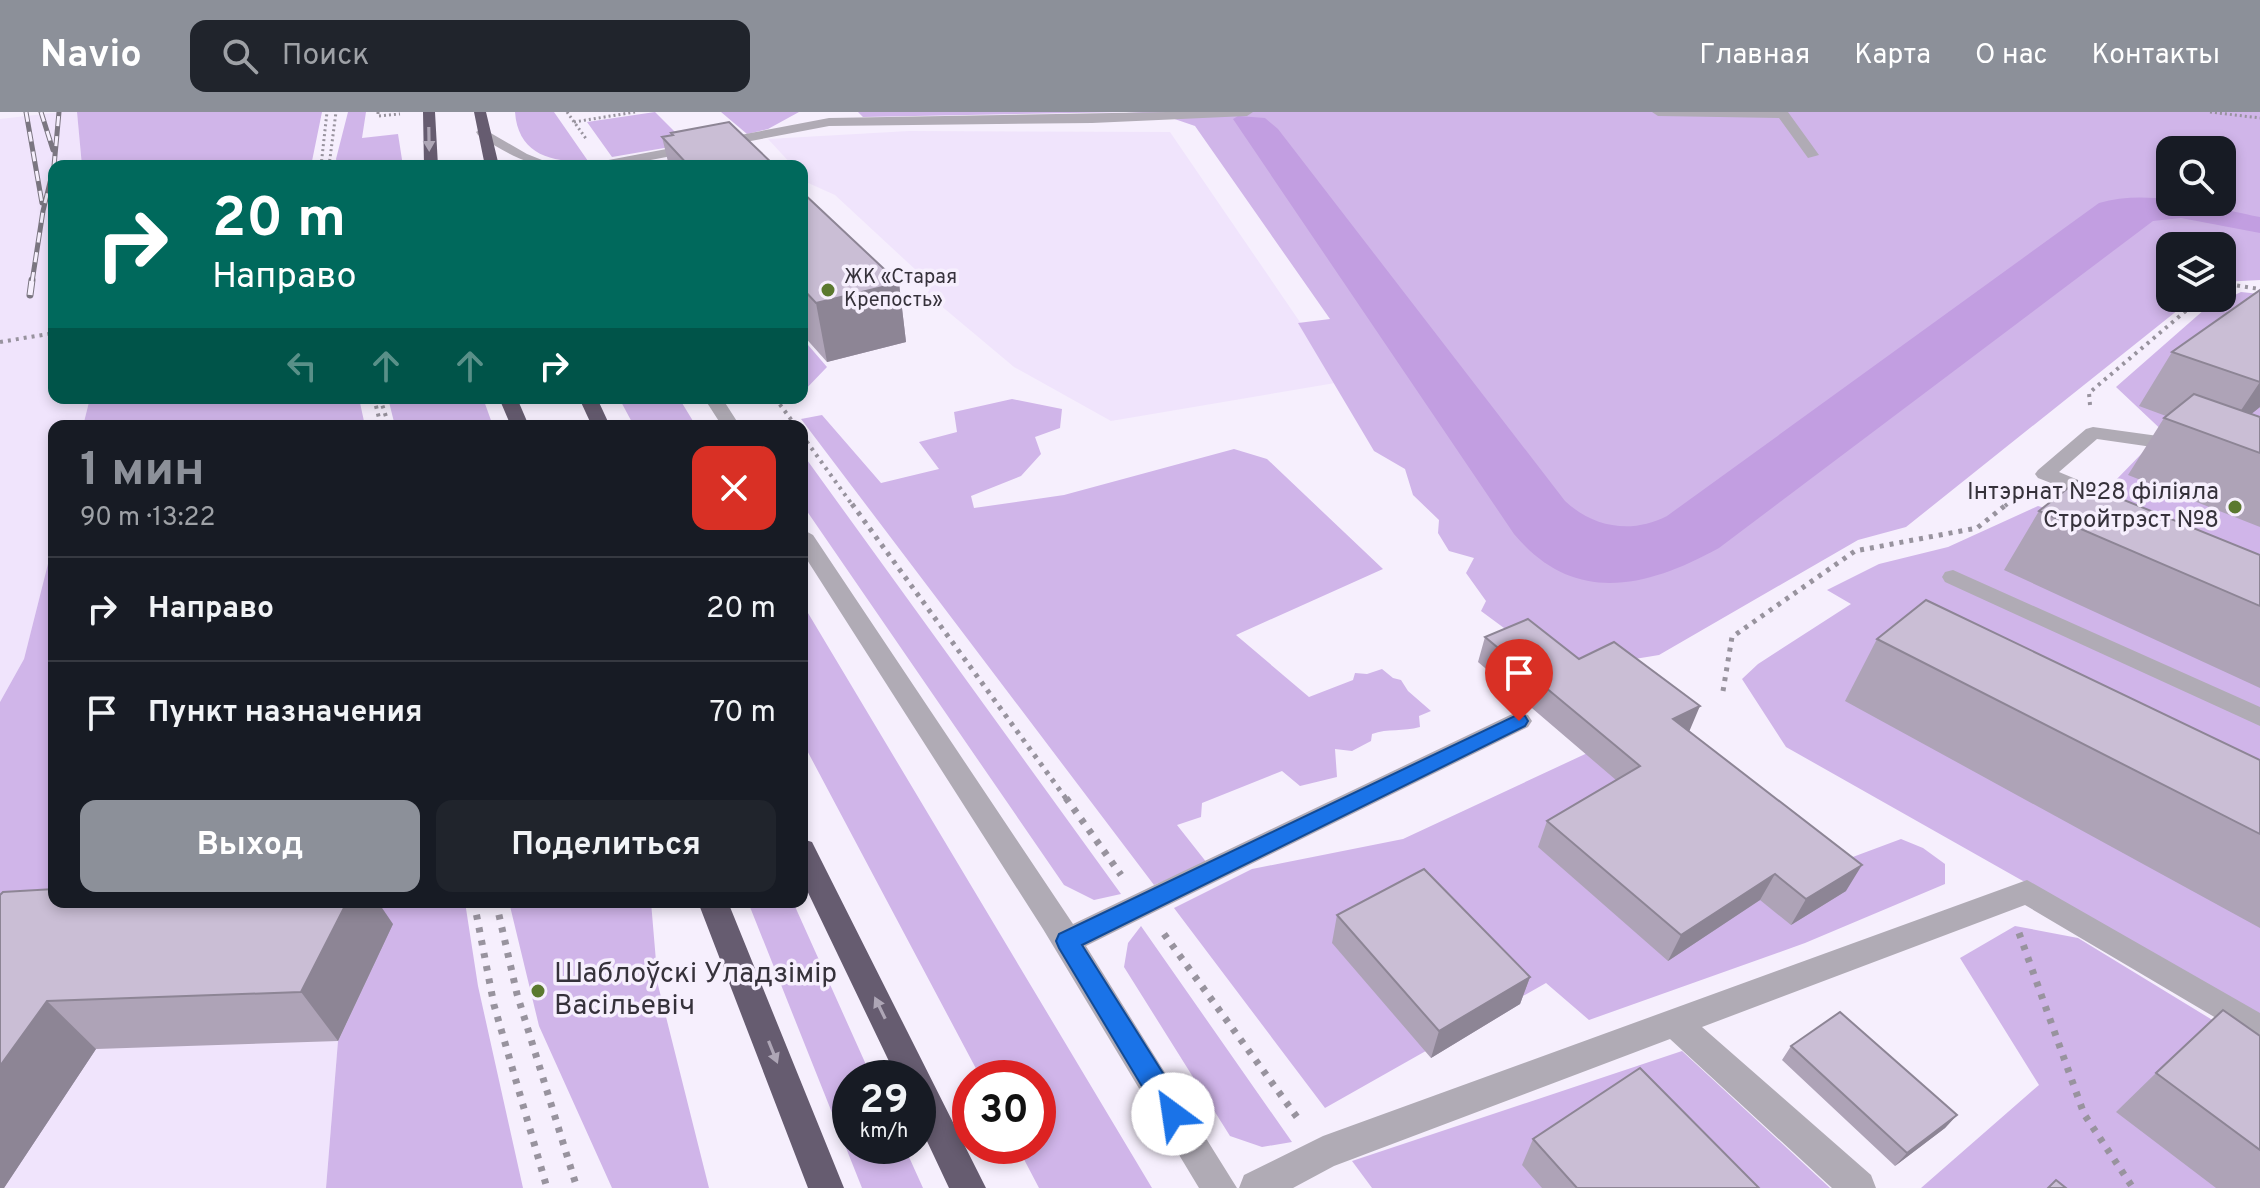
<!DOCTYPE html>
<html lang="ru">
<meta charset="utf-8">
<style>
:root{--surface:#171b24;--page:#20242c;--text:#f1f3f6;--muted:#9ea1a6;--line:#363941;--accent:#8c9099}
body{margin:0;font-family:Overpass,sans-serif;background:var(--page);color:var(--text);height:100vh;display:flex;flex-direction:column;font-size:30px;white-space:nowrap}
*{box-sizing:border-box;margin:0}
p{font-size:26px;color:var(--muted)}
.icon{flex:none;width:44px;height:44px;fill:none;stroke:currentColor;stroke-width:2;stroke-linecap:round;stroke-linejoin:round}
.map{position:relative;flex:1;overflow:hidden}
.details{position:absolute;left:48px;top:308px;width:760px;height:488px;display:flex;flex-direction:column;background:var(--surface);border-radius:16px;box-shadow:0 4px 12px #0003}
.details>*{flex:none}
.top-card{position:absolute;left:48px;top:48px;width:760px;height:244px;border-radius:16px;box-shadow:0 4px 12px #0003;background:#00695c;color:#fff;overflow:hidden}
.buttons{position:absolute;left:2156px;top:24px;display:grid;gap:16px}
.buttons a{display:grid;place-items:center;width:80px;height:80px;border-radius:16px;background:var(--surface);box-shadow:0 4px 12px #0003;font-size:40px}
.speed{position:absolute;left:832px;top:948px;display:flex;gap:16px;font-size:40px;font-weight:700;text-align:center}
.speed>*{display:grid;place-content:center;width:104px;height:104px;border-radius:50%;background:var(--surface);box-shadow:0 4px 12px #0003;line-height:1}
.speed small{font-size:20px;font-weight:400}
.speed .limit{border:12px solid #d22;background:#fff;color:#111}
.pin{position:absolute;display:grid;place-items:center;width:68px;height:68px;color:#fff;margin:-82px -34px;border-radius:50% 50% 50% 0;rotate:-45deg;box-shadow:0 0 8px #0007}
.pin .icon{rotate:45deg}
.me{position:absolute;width:88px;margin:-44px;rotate:329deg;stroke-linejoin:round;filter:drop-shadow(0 0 6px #0008)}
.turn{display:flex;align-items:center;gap:28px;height:168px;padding:0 32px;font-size:36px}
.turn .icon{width:104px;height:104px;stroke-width:2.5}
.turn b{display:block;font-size:56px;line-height:68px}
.lanes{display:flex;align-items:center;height:76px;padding:0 32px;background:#0003;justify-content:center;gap:40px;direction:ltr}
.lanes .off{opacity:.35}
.round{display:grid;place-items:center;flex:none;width:84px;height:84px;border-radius:16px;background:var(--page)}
.headline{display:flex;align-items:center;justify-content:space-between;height:136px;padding:0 32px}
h1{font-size:48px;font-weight:700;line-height:60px;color:var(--accent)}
.button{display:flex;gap:16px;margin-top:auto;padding:16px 32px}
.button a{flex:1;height:92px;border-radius:16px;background:var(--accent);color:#fff;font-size:32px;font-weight:700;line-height:92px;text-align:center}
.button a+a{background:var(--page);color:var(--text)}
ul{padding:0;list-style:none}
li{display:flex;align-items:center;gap:24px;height:104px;padding:0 32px;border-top:2px solid var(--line)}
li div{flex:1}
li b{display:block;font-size:30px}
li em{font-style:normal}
header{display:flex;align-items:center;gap:48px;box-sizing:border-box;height:112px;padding:0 40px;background:var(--accent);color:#fff}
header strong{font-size:38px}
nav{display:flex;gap:44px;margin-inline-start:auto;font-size:28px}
.search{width:560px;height:72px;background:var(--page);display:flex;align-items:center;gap:20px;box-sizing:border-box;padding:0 28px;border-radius:16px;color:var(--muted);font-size:30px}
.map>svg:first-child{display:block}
.built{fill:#f0e4fc}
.green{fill:#d0b5e9;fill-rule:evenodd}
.water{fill:#c29ee1}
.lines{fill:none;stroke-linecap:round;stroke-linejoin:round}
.path-far3{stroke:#98939e;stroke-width:3;stroke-dasharray:2 3;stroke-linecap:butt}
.path-far2{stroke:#98939e;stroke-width:4;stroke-dasharray:3 5;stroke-linecap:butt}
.path-far1{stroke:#98939e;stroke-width:5;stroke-dasharray:4 6;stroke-linecap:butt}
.path{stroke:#98939e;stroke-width:7;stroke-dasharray:5 8;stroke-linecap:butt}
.minor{fill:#b0abb5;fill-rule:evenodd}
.highway{fill:#665c70;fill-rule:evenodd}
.rail-far1-casing{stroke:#7b7681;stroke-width:5}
.rail-casing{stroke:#7b7681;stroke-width:7}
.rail-far1{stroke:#f6effd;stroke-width:3;stroke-dasharray:10;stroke-linecap:butt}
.rail{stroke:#f6effd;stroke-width:5;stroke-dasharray:14;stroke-linecap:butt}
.wall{fill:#aea3b7}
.shaded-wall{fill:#8d8595}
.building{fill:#cabed5;stroke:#8d8595;stroke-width:2}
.oneway{fill:#aea6b6}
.route{fill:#1a73e8;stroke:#114b97;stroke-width:2}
.poi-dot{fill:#5b792f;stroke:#f6effd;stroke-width:3}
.labels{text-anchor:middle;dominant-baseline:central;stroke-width:7;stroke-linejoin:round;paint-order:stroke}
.far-poi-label{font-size:20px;fill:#36323b;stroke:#f6effd;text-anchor:start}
.poi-label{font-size:24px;fill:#36323b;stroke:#f6effd;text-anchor:end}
.near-poi-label{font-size:28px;fill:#36323b;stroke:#f6effd;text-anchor:start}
</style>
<header>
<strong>Navio</strong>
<div class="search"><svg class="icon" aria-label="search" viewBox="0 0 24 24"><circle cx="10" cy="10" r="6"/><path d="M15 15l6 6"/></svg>Поиск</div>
<nav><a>Главная</a><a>Карта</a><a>О нас</a><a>Контакты</a></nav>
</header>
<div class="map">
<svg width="2260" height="1076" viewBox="0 0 2260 1076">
<rect width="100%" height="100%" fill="#f6effd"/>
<path class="built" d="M61,0h16l5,54h-28v232h36l-7,28h-29v114l-30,119 -24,43v-583z
M909,19l261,1 171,250 -230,39 -97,-54 -87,-73 5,-9 -97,-90 -29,-13 -4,-5v-11h-9l-25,-27z
M393,812l-55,117 -12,147h-326v-180z"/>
<path class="green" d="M77,0h245l-11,54h-229z
M348,0h18l-4,26 36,-4 5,32h-65l-2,-7z
M515,0h39l34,49c-37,2 -70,-7 -73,-49z
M655,0l21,21 46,5 -110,19 -25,-35z
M721,0h78l-31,17 -21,5z
M858,0h266l-261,5z
M1126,0h1134v168l-38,2v-36h-52v52h23l-287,229 -48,13 -199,115 -97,16 -81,-60 5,-10 -20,-28 8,-15 -25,-7 -11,-18 1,-13 -26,-25 -8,-26 -31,-18 -76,-128 32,-4 -135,-193 -35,-12zM2170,38h52v52h-52z
M2241,180l19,2v136l-91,7 -53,-50 89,-78z
M802,226l25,29 -25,26z
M90,286h269l6,28h-282z
M388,286h95l10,28h-98z
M619,286h60l17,28h-62z
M1012,287l50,10 -2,19 -25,9 6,17 -20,22 -50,20 3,12 90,-13 170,-46 33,10 116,110 -147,66 73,62 44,-17 2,-7 12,1 15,-5 11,9 8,2 7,11 23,20 -12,5 1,11c-17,5 -32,1 -48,7l-1,7 -19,10 -17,-2 2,28 -37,9 -18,-15 -80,32 -1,14 -24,8 30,38 -53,22 -353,-466 21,-4 59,68 58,-14 -20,-27 38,-10 -3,-20z
M2149,334l111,28v541l-474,-268 -44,-68 16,-15 93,-60 -24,-14 52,-26 69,-17 90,-41 41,12z
M802,341l319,441 -27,6 -30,-15 -262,-381z
M54,428v362h411l13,84 45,202h-197l12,-147 54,-116 -392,83v-306l24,-43z
M802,491l350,585h-113l-22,-42h21v-68h-57l-179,-337z
M1626,623l216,126 59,-22 22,9 22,16v20l-140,59 -216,77 -43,-37 -221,125 -151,-200 78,-39 151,-30z
M509,790h142l7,83 51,203h-97l-73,-162z
M748,790h45l79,176h-22v68h54l19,42h-61z
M1141,814l151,216 -30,5 -32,-11 -106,-169 4,-24z
M2015,814l63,12 182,111v139h-339l118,-103 -79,-127z
M1682,939l148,137h-458l-20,-27z"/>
<path class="water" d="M1238,4l27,2 13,11 287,372c29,27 67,33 102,15l432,-313c50,-15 110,4 161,14v16l-79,-15 -28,3 -434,327c-73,40 -145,58 -205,-14l-281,-415z"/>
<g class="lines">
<path class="path-far3" d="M378,0v4l22,-2
M567,0l20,28
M2210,0l50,6
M574,10l61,-10
M321,54l6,-54
M329,54l7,-54"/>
<path class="path-far2" d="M2222,175l5,-3 33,5
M0,230l54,-9
M374,286l7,28
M380,286l9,28
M775,286l21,28
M2090,293l-1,-12 112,-95
M802,323l51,71
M2005,394l17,-14"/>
<path class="path-far1" d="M852,392l215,296
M1723,579l9,-54 123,-86 122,-23 30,-24"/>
<path class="path" d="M1066,686l55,77
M474,790l20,103 53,183
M496,790l21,92 60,194
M2019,821l65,181 49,74
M1164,822l135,186"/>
<path class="minor" d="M1167,0h86l-6,4 -155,7 -263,3 -210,40h-28l7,-4 231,-44z
M1652,0h136l31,43 -11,3 -29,-40 -121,-2z
M482,16l45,26 30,12c-33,0 -53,-15 -79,-31l-2,-3z
M704,286h18l18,28h-18z
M2093,315l87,12 10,6 -10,6 -83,-12 -38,33 48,20 3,4 -3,4 -7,2 -62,-24 -3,-4 3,-4 48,-41z
M802,417l11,6 260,389 437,-209 9,-3 9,3 4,6 -4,6 -442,219 151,242h-38l-156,-259 -241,-377z
M1953,458l307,137v19l-315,-144 -3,-5 3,-5z
M2027,768l233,133v31l-235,-139 -323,122 169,148 5,13h-44l-162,-149 -336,127 -41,22h-54l5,-13 79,-39z"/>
<path class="highway" d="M423,0h12l3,54h-14z
M474,0h12l13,54h-14z
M499,286h18l12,28h-18z
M579,286h18l13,28h-18z
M802,727l10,3 4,8 170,338h-37l-31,-66v-44h-21l-95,-198z
M698,790h30l116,286h-36z"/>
<defs>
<path id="rail-far1" d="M26,0l16,91
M41,0l12,38
M54,54l5,-54
M32,170l11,-71 11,-45"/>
<path id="rail" d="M30,183l2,-15"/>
</defs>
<use href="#rail-far1" class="rail-far1-casing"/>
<use href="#rail" class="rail-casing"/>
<use href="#rail-far1" class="rail-far1"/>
<use href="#rail" class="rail"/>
</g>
<path class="wall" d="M671,21l104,33h-106l-7,-29 10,-2z
M802,80l97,91 7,59 -79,20 -25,-28z
M2260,178v117l-9,7 9,3v110l-132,-52 36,-57 2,-2 -27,-10 33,-54z
M2039,399l221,44v133l-256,-118z
M1485,525l94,22 110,73 157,159 -55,34 -31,-25 -92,61 -130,-114 9,-26 69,-41 -138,-118z
M1877,527l383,121v168l-415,-227z
M3,780l390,32 -55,117 -242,8 -92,139h-4z
M1337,803l193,62 -10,27 -89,54 -99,-115z
M2260,924v152h-44l-100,-76 40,-39z
M1791,934l166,69 -12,13 -50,38 -113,-106z
M1533,1027l226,49h-217l-20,-23z"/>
<path class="shaded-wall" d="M899,171l7,59 -79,20 -11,-59z
M2260,270v25l-37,30z
M1700,594l-11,26 -16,-13z
M1862,753l-16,26 -55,34 15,-26z
M1775,762l-15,26 -92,61 13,-26z
M347,790h31l15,22 -55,117 -37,-49z
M1530,865l-10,27 -89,54 8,-27z
M47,889l49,48 -92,139h-4v-122z
M1957,1003l-12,13 -50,38 12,-13z"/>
<path class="building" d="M729,10l46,44h-86l-27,-29 11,-2 -2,-2z
M802,80l97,91 -83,20 -14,-15z
M2260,178v92l-88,-30z
M2194,282l66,23v36l-96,-35z
M2077,369l183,74v51l-221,-95z
M1926,488l334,160v74l-383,-195z
M1528,507l51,40 35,-17 86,64 -27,13 189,146 -56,34 -31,-25 -94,61 -134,-114 93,-55 -155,-129z
M1424,757l106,108 -91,54 -102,-116z
M54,777v13h293l-46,90 -254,9 -47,65v-171l3,-3z
M2223,898l37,26v114l-104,-77z
M1840,900l117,103 -50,38 -116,-107z
M1640,956l119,120h-182l-44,-49z
M2056,1068l10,8h-18z"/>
<defs><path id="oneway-solid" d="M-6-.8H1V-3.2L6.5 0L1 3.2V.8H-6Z" transform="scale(2)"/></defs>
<g class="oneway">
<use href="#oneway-solid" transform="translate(429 27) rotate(89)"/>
<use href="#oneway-solid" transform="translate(880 896) rotate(-116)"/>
<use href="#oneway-solid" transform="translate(773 940) rotate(68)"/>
</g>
<path class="route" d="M1519,602l6,2 3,5 -3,5 -443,219 101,160 3,9 -3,9 -10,3 -9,-3 -105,-175 -3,-7 3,-7z"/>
<g class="poi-dot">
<circle cx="828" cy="178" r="8"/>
<circle cx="2235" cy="395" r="8"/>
<circle cx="538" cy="879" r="8"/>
</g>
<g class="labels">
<g class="far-poi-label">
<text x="844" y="166">ЖК «Старая<tspan x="844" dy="23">Крепость»</tspan></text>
</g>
<g class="poi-label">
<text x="2219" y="381">Інтэрнат №28 фiлiяла<tspan x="2219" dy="28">Стройтрэст №8</tspan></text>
</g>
<g class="near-poi-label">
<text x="554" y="863">Шаблоўскі Уладзімір<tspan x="554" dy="32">Васільевіч</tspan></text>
</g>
</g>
</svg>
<div class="buttons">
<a><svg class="icon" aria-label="search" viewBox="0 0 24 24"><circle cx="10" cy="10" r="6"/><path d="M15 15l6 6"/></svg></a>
<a><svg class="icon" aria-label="layers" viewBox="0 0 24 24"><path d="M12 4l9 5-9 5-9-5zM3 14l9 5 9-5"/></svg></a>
</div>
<div class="speed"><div>29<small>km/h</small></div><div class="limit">30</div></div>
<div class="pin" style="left:1519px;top:609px;background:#d93025"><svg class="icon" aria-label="arrive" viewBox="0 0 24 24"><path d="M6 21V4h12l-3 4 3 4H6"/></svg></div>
<svg class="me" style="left:1173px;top:1002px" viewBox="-20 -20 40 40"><circle r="19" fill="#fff"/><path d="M0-13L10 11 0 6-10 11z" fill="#1a73e8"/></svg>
<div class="top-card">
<div class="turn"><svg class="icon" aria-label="right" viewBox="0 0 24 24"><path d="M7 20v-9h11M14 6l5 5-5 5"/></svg><div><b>20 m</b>Направо</div></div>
<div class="lanes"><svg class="icon off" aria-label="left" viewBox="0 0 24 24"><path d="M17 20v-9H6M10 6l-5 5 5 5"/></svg><svg class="icon off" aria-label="ahead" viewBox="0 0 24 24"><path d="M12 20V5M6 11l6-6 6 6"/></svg><svg class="icon off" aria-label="ahead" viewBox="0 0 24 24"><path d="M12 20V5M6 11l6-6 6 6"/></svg><svg class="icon" aria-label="right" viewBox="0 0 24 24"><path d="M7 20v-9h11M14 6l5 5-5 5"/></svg></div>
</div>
<section class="details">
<div class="headline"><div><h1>1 мин</h1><p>90 m · 13:22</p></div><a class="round" style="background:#d93025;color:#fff"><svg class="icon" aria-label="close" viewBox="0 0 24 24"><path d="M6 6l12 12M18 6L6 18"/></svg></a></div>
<ul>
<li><svg class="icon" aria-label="right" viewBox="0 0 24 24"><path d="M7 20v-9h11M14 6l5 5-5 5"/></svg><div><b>Направо</b></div><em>20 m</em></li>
<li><svg class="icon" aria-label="arrive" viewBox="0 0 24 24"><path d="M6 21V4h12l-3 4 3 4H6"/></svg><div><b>Пункт назначения</b></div><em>70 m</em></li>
</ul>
<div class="button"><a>Выход</a><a>Поделиться</a></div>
</section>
</div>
